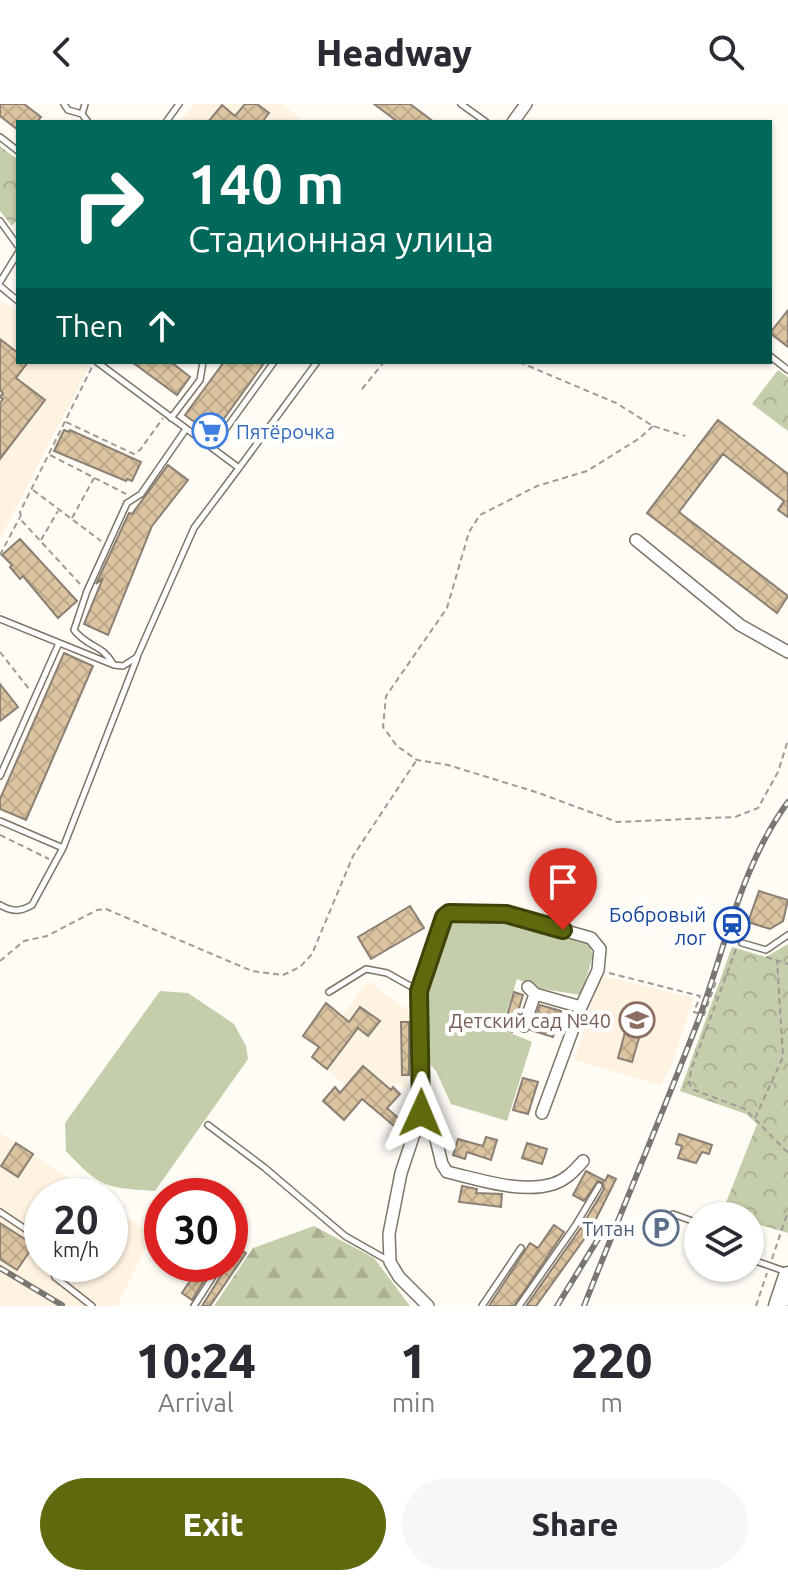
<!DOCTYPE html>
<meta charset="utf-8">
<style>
:root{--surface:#fff;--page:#f7f7f7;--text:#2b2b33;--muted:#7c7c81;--accent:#60690d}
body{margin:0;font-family:Ubuntu,sans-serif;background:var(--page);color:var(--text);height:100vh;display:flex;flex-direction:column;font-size:30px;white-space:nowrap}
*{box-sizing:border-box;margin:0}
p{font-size:26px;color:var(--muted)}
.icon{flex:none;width:44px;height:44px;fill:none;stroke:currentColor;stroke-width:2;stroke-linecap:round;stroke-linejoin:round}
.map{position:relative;height:1202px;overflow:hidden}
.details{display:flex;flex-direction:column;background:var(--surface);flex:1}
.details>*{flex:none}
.guide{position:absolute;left:16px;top:16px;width:756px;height:244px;border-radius:0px;box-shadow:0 2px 6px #0004;background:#00695c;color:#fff;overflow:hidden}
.buttons{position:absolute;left:684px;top:1098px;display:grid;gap:16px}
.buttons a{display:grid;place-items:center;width:80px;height:80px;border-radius:50%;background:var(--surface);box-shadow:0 2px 6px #0004;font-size:40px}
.speed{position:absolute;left:24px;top:1074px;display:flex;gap:16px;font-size:40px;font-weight:700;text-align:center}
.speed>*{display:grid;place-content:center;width:104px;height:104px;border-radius:50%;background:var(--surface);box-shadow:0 2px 6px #0004;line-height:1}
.speed small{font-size:20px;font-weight:400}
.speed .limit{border:12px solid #d22;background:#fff;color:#111}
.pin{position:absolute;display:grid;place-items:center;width:68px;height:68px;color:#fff;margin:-82px -34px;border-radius:50% 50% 50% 0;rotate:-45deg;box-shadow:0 0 8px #0007}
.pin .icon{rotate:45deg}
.me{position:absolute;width:88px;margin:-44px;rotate:1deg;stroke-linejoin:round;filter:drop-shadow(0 0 6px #0008)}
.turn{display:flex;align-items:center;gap:28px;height:168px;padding:0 40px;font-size:36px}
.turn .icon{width:104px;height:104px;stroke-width:2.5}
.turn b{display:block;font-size:56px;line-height:68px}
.then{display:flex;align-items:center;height:76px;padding:0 40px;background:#0003;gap:16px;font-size:30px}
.eta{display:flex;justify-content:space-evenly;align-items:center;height:136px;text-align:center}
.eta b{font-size:48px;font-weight:800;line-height:56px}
.cta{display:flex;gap:16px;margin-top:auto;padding:16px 40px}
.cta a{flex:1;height:92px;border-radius:48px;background:var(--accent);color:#fff;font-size:32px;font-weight:800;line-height:92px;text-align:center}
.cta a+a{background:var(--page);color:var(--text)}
header{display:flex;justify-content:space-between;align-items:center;height:104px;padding:0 40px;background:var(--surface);font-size:36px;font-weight:800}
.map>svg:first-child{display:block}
.built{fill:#fef2e1}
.forest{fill:url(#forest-firs)}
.park{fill:url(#park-crowns)}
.garden{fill:#c5ceab}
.building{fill:url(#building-cross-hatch);stroke:#8a8073;stroke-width:2}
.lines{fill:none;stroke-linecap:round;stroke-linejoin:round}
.service-casing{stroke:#7d7467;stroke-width:8}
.minor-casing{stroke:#7d7467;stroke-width:14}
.trunk-casing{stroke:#7d7467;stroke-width:21}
.path{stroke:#9e9a94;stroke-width:2;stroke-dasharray:6 4;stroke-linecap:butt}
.service{stroke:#fff;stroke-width:5}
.minor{stroke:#fff;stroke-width:11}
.trunk{stroke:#fff;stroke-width:18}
.rail-casing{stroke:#7a7671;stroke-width:6}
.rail{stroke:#fff;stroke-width:3;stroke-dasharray:9;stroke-linecap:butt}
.route-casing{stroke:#3e4408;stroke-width:20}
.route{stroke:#60690d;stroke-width:14}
.labels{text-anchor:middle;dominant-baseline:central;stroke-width:8;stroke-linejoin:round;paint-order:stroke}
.shop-label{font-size:20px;fill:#366cbe;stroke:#fff;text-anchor:start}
.transit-label{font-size:20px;fill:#164399;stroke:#fff;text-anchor:end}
.education-label{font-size:20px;fill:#785e54;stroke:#fff;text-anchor:end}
.service-label{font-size:20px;fill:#4e5e75;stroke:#fff;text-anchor:end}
</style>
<header><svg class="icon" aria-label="back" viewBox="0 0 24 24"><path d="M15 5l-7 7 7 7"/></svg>Headway<svg class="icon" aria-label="search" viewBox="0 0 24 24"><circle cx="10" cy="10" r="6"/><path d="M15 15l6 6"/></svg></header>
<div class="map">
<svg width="788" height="1202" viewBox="0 0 788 1202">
<defs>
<pattern id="forest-firs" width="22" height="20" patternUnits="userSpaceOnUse" patternTransform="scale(2)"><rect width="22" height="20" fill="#c5ceab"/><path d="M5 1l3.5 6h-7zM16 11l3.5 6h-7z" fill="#aab193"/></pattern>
<pattern id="park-crowns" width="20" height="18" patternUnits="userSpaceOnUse" patternTransform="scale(2)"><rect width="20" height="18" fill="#c5ceab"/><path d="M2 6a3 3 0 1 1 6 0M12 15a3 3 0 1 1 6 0" fill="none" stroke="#aab193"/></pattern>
<pattern id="building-cross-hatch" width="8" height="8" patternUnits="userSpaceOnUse" patternTransform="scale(2)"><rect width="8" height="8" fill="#ddc4a1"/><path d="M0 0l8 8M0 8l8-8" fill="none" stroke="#bea98b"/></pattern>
</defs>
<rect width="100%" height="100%" fill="#fffbf5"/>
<path class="built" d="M194,0h88l23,18h-125z
M0,195l18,14v49h65l6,5 -89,171z
M606,873l88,21 -23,69 -11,18 -85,-25 24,-82z
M368,877l40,30 1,11 -2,68 -9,-8 -24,27 -62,-52z
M0,1029l95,63h-53v68h68v-58l42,28 -35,72h-117z"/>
<path class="forest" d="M314,1122l60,32 36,48h-196l39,-58z"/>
<path class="park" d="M0,42l18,14v58l-6,8 -12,-15z
M778,266l10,7v54l-36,-27z
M788,840v289l-38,-11v-6l-25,-2 -2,-4 34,-86 -11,-10 -66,-23 52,-144 34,10z"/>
<path class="garden" d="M453,814l49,3 87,21 4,14 -12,39 -39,-6 -25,-10 -16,50 31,13 -25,79 -56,-17 -15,-33 -8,-9 -3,-72 21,-64z
M160,887l28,2 46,31 12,22 2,13 -93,132c-51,-4 -53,-2 -89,-40l-1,-28z"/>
<path class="building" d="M0,0h24l17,13 -4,5h-19v8l-18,-14z
M245,0h12l12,9 -7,9h-54l14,-17 13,11z
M374,0h36l24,18h-36z
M788,206v37l-18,-14z
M0,235l18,14v9h10l-12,16 29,22 -45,59v-56l3,-4 -3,-2 3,-4 -3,-3z
M132,258h39l19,15 -13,18z
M224,258h41l-53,73 -27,-20z
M718,316l70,54v43l-10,-7 6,-9 -61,-47 -44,58 109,84 -11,17 -130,-100z
M64,326l5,2 1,-2 71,32 -9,19 -5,-2 -1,2 -72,-30z
M168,361l20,15 -36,46 -44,109 -24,-11 19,-46 -7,6 33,-71 3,1z
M20,435l57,62 -19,17 -35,-42 -3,3 -10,-12 2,-2 -10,-10z
M64,549l29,13 -67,154 -26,-11v-10z
M0,580l18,23 -18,14z
M759,787l29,9 -5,21 -13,8 -22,-7z
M410,802l14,22 -53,31 -13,-22z
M514,888l9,3 -11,37 -9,-3z
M326,899l23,19 11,-15 20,14 -12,15 -10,-8 -31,41 -15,-12 7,-10 -16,-11z
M633,899l15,4 -16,55 -14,-4z
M540,901l21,6 -8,26 -22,-7z
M401,918h8v53h-7z
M363,962l28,24 2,-3 7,7 -13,14 19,17 -6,6 -38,-32 -18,21 -21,-19 12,-14 5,6z
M523,974l15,4 -10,32 -15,-4z
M679,1030l33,11 -3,9 -7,-2 -6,11 -18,-5 4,-12 -6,-2z
M486,1033l11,3 -6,20 -24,-8 -2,7 -12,-4 5,-16 25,7z
M16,1039l17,11 -15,23 -17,-11z
M527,1039l20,6 -5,15 -20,-6z
M586,1067l19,10 3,-6 8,4 -26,52 -54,75h-10l54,-77 24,-40 -1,-6 -5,-2 -14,20 -11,-6z
M462,1082l15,3 -1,4 26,1 -1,13 -42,-5z
M0,1119l34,22 -17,25 -17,-11z
M554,1121l10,7 -50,74h-25l41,-63 8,5z
M238,1144l8,5 -36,53h-8z
M201,1160h13l-22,36 -10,-7z"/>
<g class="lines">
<defs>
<path id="service" d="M64,0l4,6 14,4 3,-10
M461,0l25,18
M82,10l6,8
M166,18l13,-18
M0,33l18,14
M0,117l18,25
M0,178l18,-29
M0,182l18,15
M770,252l18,14
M171,314l29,-38 3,-18
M212,344l62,-86
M239,364l78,-106
M0,515l114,46 9,1 14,-9 57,-129 45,-60 -142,-106
M113,560c-11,-20 -25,-16 -39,-34l13,-39 40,-88 14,-9 45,-65
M0,672l59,-133
M0,717l63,27
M0,801c12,7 20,7 32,0l31,-57 74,-190
M742,839l24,7 22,-15
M329,888l37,-23 21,4 32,18
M208,1021l57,43 80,68 44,25
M0,1108l42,28
M673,1110l25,9
M230,1146l4,-6
M750,1155l37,13
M51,1160l4,13 37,29
M194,1202l27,-42
M482,1202l39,-58
M519,1202l56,-80 24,-40"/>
<path id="minor" d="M513,18l13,-18
M636,436l104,85 48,27
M528,883l7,7 46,13
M524,922l11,-32
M421,1009l10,6 11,45 5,8c31,7 74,22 106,12 13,-4 21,-13 30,-23
M428,1202l-29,-29 -9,-15 -1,-28 12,-61 20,-60 -2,-122 25,-74 5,-4 57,1 85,24 9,11 -2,21 -17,37 -39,106"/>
<path id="trunk" d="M778,1202l10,-30"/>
</defs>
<use href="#service" class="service-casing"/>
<use href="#minor" class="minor-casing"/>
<use href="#trunk" class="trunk-casing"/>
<path class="path" d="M519,258l97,41 37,23 32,10
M362,285l22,-27
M66,318l68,32 6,-4 23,-32
M653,322l-13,12 -53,33 -50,15 -57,29 -11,17 -22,76 -61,88 -3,31 14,19 20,14 31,5 91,28 78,29 118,-5 23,-9 20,-36 10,-32
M50,351l76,39
M33,386l68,51
M72,414l22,-40
M41,436l17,-29
M0,451l20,-38
M80,480l-58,-63 -2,-9 72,-145
M0,548l29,37
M0,731l49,24
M736,845l-45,121 -2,13 5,7 51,19 43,44
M766,853l22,7
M0,857l24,-20 23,-5 50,-26 9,-1 146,62 31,4 17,-8 12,-13 41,-98 63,-95
M609,869l91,23 -6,16 10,3 13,-36
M755,1014l28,-61 -6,-97
M772,1155l16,-48
M756,1202l11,-33"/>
<use href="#service" class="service"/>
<use href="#minor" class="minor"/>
<use href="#trunk" class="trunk"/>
<defs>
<path id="rail" d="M0,1164l62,37
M557,1202l49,-80
M584,1202c38,-97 79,-193 116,-290 26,-72 42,-152 88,-214"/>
</defs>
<use href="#rail" class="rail-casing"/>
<use href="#rail" class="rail"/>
</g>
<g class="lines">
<defs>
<path id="route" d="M421,1009l-2,-122 25,-74 5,-4 57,1 57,16"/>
</defs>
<use href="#route" class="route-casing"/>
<use href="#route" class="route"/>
</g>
<defs>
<symbol id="supermarket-ring" viewBox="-11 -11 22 22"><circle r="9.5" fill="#fff" stroke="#3f7fe0" stroke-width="1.5"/><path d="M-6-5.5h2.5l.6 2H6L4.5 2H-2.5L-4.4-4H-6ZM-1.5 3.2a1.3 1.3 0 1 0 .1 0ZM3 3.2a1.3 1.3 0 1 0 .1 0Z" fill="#3f7fe0"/></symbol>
<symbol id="station-ring" viewBox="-11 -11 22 22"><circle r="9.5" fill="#fff" stroke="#1a4fb4" stroke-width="1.5"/><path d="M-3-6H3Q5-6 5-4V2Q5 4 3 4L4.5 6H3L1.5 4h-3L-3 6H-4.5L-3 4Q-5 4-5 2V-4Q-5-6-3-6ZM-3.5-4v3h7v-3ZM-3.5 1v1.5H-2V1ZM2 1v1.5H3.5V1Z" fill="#1a4fb4"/></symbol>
<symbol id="school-ring" viewBox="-11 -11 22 22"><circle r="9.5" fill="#fff" stroke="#8d6e63" stroke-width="1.5"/><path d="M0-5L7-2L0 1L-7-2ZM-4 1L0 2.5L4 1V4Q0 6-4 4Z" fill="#8d6e63"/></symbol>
<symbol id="parking-ring" viewBox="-11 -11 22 22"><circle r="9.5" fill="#fff" stroke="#5c6f8a" stroke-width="1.5"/><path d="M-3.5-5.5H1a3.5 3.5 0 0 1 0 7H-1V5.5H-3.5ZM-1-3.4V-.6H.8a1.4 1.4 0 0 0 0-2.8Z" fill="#5c6f8a"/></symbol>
</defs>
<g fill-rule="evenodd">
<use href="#supermarket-ring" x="190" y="307" width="40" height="40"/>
<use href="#station-ring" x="712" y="801" width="40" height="40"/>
<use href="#school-ring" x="617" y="896" width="40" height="40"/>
<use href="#parking-ring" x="641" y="1104" width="40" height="40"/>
</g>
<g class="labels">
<g class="shop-label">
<text x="236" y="327">Пятёрочка</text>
</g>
<g class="transit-label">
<text x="706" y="810">Бобровый<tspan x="706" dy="23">лог</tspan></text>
</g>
<g class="education-label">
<text x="611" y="916">Детский сад №40</text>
</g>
<g class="service-label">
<text x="635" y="1124">Титан</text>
</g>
</g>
</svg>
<div class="buttons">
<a><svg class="icon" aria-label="layers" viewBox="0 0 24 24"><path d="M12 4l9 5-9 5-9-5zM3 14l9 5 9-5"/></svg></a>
</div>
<div class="speed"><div>20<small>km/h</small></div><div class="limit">30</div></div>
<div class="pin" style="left:563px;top:826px;background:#d93025"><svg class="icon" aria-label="arrive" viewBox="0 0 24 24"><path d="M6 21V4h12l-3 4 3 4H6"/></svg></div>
<svg class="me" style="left:421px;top:1009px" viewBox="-20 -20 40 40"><path d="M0-17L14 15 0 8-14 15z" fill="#60690d" stroke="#fff" stroke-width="4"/></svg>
<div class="guide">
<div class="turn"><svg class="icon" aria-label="right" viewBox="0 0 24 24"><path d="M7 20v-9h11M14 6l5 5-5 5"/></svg><div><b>140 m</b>Стадионная улица</div></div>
<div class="then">Then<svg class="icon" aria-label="ahead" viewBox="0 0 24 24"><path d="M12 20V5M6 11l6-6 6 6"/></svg></div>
</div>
</div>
<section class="details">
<div class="eta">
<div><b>10:24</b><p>Arrival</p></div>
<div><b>1</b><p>min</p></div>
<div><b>220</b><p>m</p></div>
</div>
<div class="cta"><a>Exit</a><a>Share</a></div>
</section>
